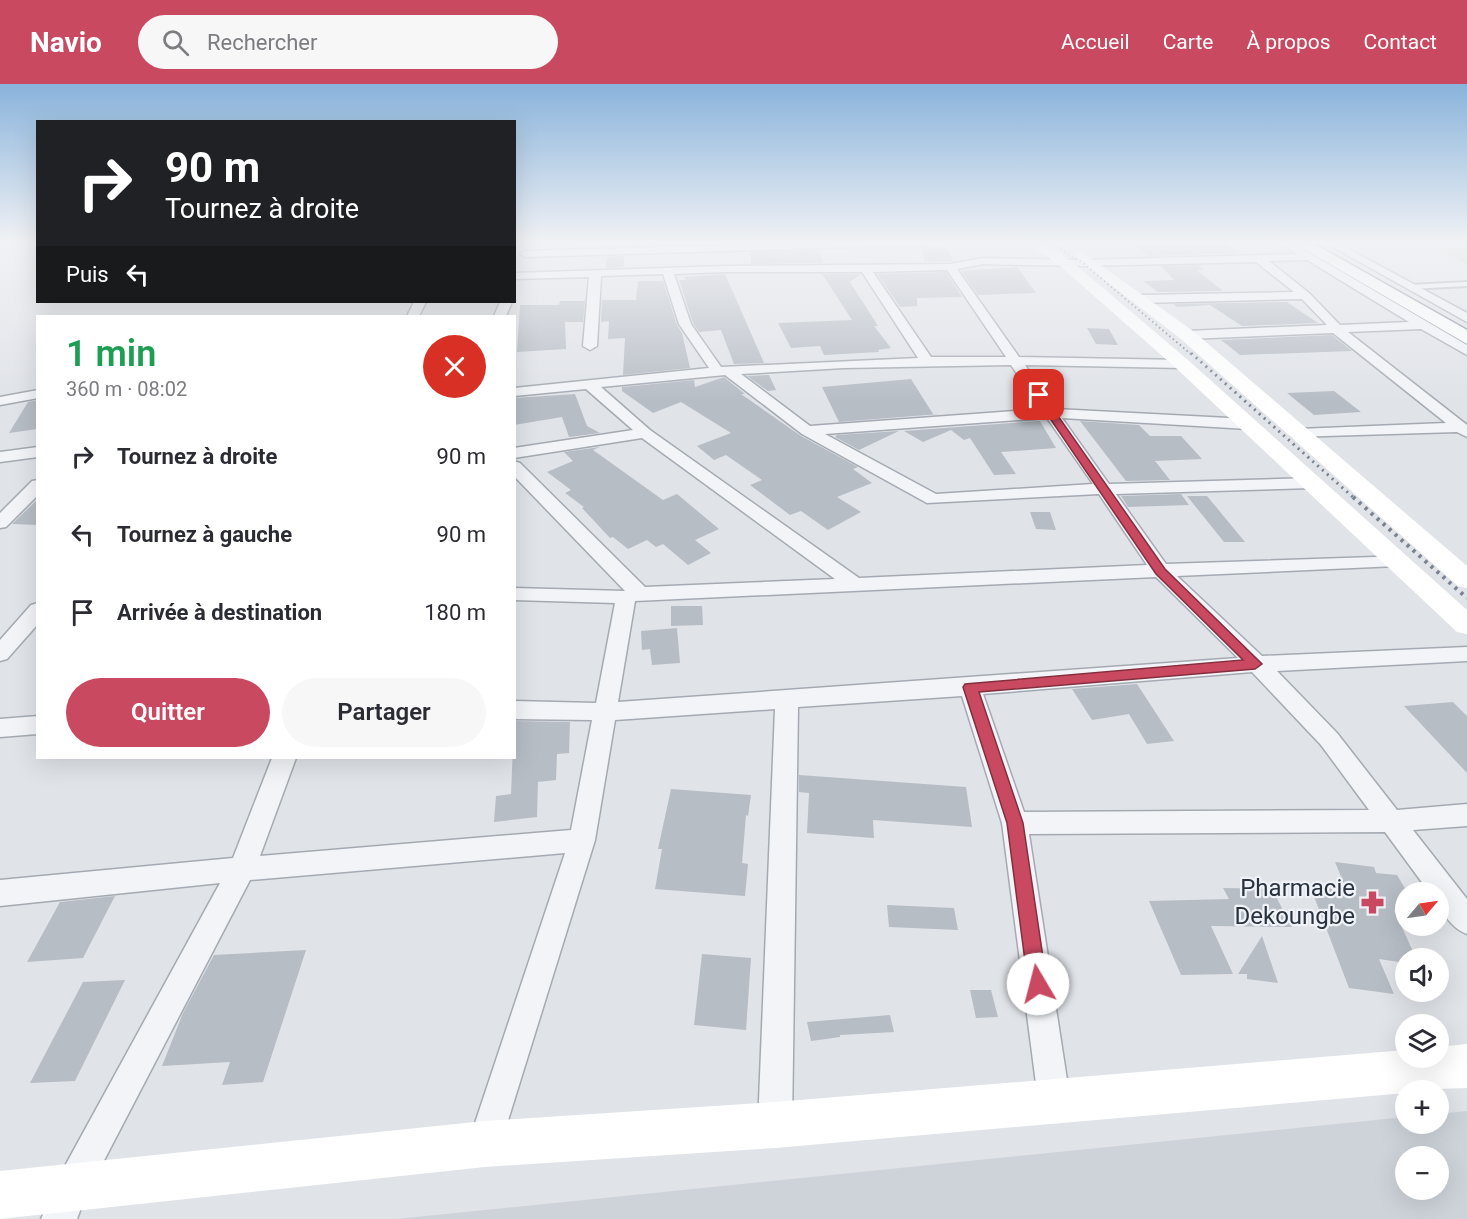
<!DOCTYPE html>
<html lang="fr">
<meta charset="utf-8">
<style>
:root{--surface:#fff;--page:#f7f7f7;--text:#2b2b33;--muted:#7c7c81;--accent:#c94961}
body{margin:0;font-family:Roboto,sans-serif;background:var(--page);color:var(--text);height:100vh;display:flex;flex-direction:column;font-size:22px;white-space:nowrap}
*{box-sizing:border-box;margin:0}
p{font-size:20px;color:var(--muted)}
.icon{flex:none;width:33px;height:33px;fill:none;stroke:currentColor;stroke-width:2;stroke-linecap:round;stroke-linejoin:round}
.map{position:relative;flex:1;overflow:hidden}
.sheet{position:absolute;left:36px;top:231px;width:480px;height:444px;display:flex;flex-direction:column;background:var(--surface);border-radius:0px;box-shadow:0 6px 24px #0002}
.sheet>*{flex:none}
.guide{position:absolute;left:36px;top:36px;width:480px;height:183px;border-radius:0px;box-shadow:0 6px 24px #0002;background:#202124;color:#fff;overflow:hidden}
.needle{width:39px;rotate:61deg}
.controls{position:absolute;left:1395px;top:798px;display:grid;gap:12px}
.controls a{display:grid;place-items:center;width:54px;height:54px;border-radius:50%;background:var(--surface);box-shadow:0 6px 24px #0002;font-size:30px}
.pin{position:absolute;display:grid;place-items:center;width:51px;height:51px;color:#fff;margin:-26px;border-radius:12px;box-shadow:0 3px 9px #0006}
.me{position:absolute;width:66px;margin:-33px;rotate:352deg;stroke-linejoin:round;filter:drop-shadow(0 0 4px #0008)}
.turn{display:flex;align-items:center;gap:21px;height:126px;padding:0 30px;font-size:27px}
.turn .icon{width:78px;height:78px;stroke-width:2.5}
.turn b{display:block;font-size:42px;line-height:51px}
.then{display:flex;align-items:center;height:57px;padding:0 30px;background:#0003;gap:12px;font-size:22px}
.round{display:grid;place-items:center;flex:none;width:63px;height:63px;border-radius:32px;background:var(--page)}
.overview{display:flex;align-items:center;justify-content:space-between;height:102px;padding:0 30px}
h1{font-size:36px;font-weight:600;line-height:45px;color:#1e9e55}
.cta{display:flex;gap:12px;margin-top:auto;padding:12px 30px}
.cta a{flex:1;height:69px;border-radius:36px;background:var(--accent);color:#fff;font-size:24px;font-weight:600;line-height:69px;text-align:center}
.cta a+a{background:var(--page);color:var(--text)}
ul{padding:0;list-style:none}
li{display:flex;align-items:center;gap:18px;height:78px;padding:0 30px}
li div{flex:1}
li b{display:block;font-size:22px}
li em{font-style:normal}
header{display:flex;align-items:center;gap:36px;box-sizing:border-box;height:84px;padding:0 30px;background:var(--accent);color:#fff}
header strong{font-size:28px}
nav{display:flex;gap:33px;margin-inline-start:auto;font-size:21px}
.search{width:420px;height:54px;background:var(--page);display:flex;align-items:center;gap:15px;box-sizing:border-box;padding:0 21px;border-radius:33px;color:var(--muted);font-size:22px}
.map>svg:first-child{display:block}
.built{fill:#ced3da;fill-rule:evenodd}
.green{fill:#c6d2c1}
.building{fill:#b7bdc5}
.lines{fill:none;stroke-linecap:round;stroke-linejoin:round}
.lane-casing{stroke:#a5aab2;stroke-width:4}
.street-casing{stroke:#a5aab2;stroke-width:3}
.highway-casing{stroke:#88919e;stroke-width:3}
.lane{fill:#f2f4f7;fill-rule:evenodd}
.street{fill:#f2f4f7;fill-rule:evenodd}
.secondary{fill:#fff;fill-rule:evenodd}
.highway{fill:#fff;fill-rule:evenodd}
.rail-far2{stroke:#7a8391;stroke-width:2;stroke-dasharray:1.5 3;stroke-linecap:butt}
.rail-far1{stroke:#7a8391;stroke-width:3;stroke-dasharray:2 4.5;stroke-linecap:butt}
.rail{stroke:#7a8391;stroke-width:4;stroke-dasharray:3 5;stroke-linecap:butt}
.route{fill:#c94961;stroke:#832f3f;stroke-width:1.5}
.labels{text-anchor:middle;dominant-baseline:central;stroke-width:4.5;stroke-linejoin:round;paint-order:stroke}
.near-poi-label{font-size:24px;fill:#29323f;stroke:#eff2f6;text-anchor:end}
</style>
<header>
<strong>Navio</strong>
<div class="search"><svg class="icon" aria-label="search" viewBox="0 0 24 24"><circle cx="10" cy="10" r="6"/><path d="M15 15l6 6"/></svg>Rechercher</div>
<nav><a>Accueil</a><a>Carte</a><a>À propos</a><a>Contact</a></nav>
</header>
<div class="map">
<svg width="1467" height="1135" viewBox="0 0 1467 1135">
<rect width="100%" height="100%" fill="#e0e3e8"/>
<path class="built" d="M1467,1027v108h-1071l1009,-102 1,7h32l1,-10zM1406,1072h32v34h-32z"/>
<path class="green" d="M1421,158h46v22z"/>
<path class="building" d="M1132,158h90l18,11 -93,3z
M922,163l25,1 6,13 -28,1z
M819,166l4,13 -72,1v-12z
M624,172v11l-18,1v-11z
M1205,181l-6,1 6,4h-8l26,21 -65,1 -15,-11 31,-1 -13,-14z
M1017,183l19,26 -58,2 -17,-24z
M946,188l16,25 -45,1v8l-17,1 -23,-33z
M725,190l39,89 -30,1 -13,-34 -22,2 -6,-9 -14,-43h7l-2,-3z
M822,190h39l-11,8 28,44h-4l17,22 -13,2 1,2 -55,3 -4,-9 -29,2 -13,-25 74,-3z
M638,197h25l14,44 5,8 8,35 -67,7 2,-37 -17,1 1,-18 -8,1 1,-22h34z
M560,217h25l-2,21h-18l1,27 -49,3 3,-47h39z
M1287,218l31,21 -76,3 -32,-21 -33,2 -3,-3z
M1087,244l22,1 9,16 -22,-1z
M1332,251l20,16 -112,4 -19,-15z
M769,291l7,15 -8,1 -21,-15z
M724,293l21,17h-4l60,42 57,31 -5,2 19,14 -35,14 24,15 -33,18 -27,-19 -11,4 -40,-30 12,-5 -36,-25 -12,5 -17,-14 34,-13 -50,-31 -28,11 -31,-22v-4l72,-7 1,7z
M911,295l22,35h6l-100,8 -17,-35z
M1334,307l27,21 -47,3 -27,-22z
M575,310l12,32 13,7 -31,4 -7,-20 -48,8v-27z
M38,316v29l-29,4 19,-31z
M1040,337l16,27 -55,4 15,22 -22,1 -24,-37 -6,2 -13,-10 -28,12 -19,-11z
M1080,337l59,4 11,11h31l21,23 -47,2 15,19 -44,1z
M899,347l-40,19 -24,-13 2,-2z
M600,363l-7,3 70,50 14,-6 42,35 -24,11 16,13 -23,12 -25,-21 -7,3 -9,-7 -19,9 -15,-12 -3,1 -28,-30 2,-1 -19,-14 6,-3 -24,-18 26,-11 -9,-9z
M1181,410l8,11 -61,2 -7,-11z
M1187,412h20l38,46h-21z
M38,415v26l-26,-1z
M1030,428h20l6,18 -20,-1z
M671,522h31l1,19 -32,1z
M677,544l3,35 -28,2 -2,-16 -8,1 -1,-19z
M1137,600l37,57 -27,3 -18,-30 -37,6 -20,-31z
M1453,618l14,14v57l-63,-67z
M514,637l56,1 -1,31 -12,1 -1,26 -18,2 -1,35 -43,5 2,-26 15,-2z
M799,691l167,12 6,40 -99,-7 1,18 -67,-5 2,-40 -10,-1z
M671,705l80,6 -3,21 -2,-1 -4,48 6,1 -3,32 -90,-7 7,-40h-4z
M1335,778l39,5 2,6 21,2 9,15v22l-12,-2 22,48h-10v5l-27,-4 15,35 -45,-6 -39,-102 37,5z
M1223,804l49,1 20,38 -81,-1 22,48 -52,1 -32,-74 80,-2z
M115,812l-32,62 -56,4 33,-60z
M887,821l67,3 4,22 -69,-3z
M1262,852l16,47 -31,-4v-5h-9z
M306,866l-43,132 -41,3 8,-23 -68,4 21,-53 31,-58z
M702,870l49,4 -5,72 -52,-5z
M125,896l-50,101 -45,2 53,-101z
M970,906h21l7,27 -22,1z
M890,931l4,17 -54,3v2l-29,4 -4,-19z"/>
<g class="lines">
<defs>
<path id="lane" d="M1467,198v4l-57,3 -3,-2 3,-2z"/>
<path id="street" d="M828,158h101l-5,3 -399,12 -5,-3 5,-3z
M1279,158h12l176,103v10l-46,-26 -73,3 119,93v12l-10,-5 -164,5 -3,-3 3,-3 5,-2 148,-6 -113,-90 -146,6 -6,-4 6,-4 140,-6 -25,-26 -161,4 -6,-4 6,-4 153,-3 -38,-30 -173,4 -100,-2 -26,5 62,88 163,3 7,4 -7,4 -157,-3 31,44 192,10 8,5 -8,5 -186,-11 47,66 204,-6 8,5 -8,5 -197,6 50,70 238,-8 2,4 -2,4 -7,2 -220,10 85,80 205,-9v14l-190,10 60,62 60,77 70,-6v22l-54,4 54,69v35c-16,-6 -29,-24 -29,-42h-9l-44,-60 -356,2 41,265 -4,12 -12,4 -12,-4 -4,-12 -36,-276 -40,-127 -164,11 -6,418 -5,12 -12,5 -12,-5 -5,-12 17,-416 -160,11 -20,120 -98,316 -12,5 -12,-5 -5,-12 97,-291 -315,27 -165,317 -8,22h-36l19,-44 160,-292 -220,23v-26l233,-22 39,-100h24l-36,98 311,-26 21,-110 -78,-1v-18l82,2 19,-100 -101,-3v-12l111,3 -111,-115v-15l6,2 125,124 190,-8 -193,-141 -128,20v-10l119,-18 -47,-41 -72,7v-8l195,-20 -30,-44 -16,-50 -62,2 -4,70 -7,4 -7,-4 6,-69 -75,2v-6l211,-7 225,-2 33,-6 100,2 214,-6zM1307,176l102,62 -69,3 -31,-32 -40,-32zM947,186l59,87h-75l-58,-85zM725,188h137l56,86 -197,9 -30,-43 -17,-50zM1011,281l30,44 -231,17 -69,-52 103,-6zM725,291l77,59 125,69 172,-9 48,71 -288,13 -209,-148 -49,-43zM1047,334l46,66 -157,10 -111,-60zM1156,493l82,81 -620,44 17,-101zM1252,588l69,73 48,65 -345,2 -41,-118z
M1324,158h12l131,71v9z
M414,218h12l-7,14h-12z
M500,218h12l-6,14h-12z
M38,306v8l-38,7v-8z
M38,363v10l-38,5v-10z
M38,396v15l-32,32 -6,1v-15l32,-32z
M38,519v21l-31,35 -7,2v-21l31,-35z
M38,632v18l-38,3v-18z"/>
<path id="highway" d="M1292,158h19l156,88v14z"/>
</defs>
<use href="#lane" class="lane-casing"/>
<use href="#street" class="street-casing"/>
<use href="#highway" class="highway-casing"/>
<use href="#lane" class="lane"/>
<use href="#street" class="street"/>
<path class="secondary" d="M1027,158h16l27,18 118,100 279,250v24l-10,-2 -281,-264 -116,-102z
M1081,167l112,80 274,235v22l-9,-2 -277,-247 -105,-81 -2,-3z
M1467,960v44l-61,2v3l-631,55 -290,19 -485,52v-48l485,-50 290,-19 631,-52v8h32v-11z"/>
<use href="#highway" class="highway"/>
<path class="rail-far2" d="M1049,158l34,21 109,92"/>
<path class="rail-far1" d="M1191,269l163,145"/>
<path class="rail" d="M1353,413l114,101"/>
</g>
<linearGradient id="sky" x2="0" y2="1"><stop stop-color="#89b3db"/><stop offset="0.5" stop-color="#f1f2f5"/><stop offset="1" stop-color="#f1f2f5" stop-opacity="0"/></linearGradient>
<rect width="1467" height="317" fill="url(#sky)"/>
<path class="route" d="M1035,309h7l123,176 97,95 -7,5 -276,23 44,131 24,161 -2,7 -7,3 -7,-3 -3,-7 -21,-161 -44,-136 2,-3 278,-24 -87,-86 -122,-179z"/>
<defs>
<symbol id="pharmacy-bare" viewBox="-9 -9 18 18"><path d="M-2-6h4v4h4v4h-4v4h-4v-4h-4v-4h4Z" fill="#c94961" stroke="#eff2f6" stroke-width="2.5" paint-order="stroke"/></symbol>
</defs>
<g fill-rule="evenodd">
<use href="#pharmacy-bare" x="1356" y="802" width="33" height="33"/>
</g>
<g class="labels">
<g class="near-poi-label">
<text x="1355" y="804">Pharmacie<tspan x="1355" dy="28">Dekoungbe</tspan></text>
</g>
</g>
</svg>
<div class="controls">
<a><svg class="needle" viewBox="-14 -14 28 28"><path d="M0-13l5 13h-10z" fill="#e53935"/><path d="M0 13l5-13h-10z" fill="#7c7c81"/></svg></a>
<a><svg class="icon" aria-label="sound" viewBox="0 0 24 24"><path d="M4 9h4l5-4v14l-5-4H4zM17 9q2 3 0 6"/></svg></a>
<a><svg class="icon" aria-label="layers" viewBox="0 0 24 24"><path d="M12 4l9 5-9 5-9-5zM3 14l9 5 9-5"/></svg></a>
<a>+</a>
<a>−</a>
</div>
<div class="pin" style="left:1039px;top:311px;background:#d93025"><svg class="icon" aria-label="arrive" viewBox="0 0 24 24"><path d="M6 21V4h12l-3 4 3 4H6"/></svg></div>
<svg class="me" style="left:1038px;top:900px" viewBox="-20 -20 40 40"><circle r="19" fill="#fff"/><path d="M0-13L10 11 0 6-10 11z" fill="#c94961"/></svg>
<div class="guide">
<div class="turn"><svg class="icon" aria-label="right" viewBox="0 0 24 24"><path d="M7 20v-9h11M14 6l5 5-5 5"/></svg><div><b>90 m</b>Tournez à droite</div></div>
<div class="then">Puis<svg class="icon" aria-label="left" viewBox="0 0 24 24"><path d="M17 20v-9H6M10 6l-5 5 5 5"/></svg></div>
</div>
<section class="sheet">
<div class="overview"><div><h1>1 min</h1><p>360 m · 08:02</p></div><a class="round" style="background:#d93025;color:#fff"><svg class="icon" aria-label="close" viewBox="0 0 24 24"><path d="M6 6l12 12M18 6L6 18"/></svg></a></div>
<ul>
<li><svg class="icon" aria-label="right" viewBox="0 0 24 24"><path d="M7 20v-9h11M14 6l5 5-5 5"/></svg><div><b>Tournez à droite</b></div><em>90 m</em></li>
<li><svg class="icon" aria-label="left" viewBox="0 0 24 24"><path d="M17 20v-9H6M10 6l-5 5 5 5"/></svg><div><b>Tournez à gauche</b></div><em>90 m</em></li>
<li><svg class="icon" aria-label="arrive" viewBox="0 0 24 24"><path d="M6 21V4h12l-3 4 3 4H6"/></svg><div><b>Arrivée à destination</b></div><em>180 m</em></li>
</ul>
<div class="cta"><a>Quitter</a><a>Partager</a></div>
</section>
</div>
